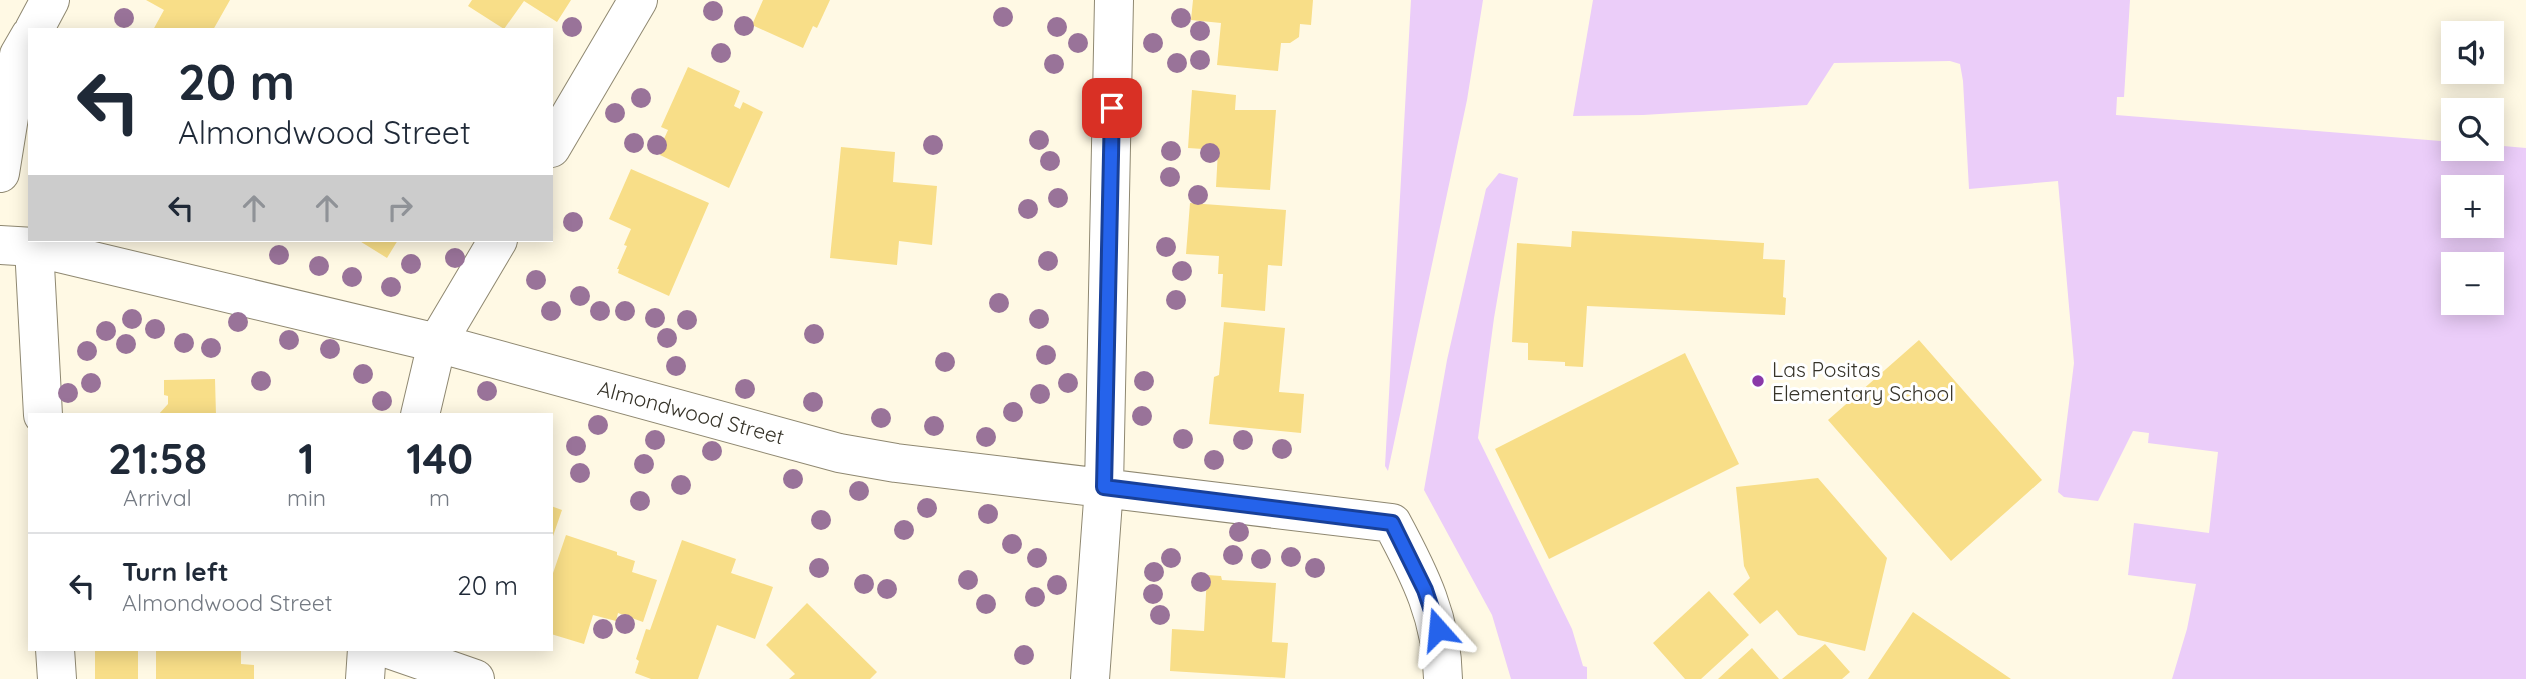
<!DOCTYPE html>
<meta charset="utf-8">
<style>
:root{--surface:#fff;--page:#f2f2f3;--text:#1f2937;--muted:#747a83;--line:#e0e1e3}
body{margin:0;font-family:Quicksand,sans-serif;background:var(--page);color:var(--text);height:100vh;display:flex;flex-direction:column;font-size:26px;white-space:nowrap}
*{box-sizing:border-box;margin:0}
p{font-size:23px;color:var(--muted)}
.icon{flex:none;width:38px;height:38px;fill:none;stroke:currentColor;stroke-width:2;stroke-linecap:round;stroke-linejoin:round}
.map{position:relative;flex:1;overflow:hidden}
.panel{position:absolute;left:28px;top:413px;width:525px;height:238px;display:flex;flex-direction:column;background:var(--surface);border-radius:0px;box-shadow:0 4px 18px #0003}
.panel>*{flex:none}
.top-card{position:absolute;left:28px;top:28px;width:525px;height:214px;border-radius:0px;box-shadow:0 4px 18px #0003;background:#fff;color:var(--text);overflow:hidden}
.fabs{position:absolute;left:2441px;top:21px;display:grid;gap:14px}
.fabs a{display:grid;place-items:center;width:63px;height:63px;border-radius:0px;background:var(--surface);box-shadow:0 4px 18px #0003;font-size:35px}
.pin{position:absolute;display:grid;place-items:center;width:60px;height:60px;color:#fff;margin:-30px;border-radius:14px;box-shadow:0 4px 10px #0006}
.me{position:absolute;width:77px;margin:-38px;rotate:342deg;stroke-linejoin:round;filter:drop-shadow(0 0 5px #0008)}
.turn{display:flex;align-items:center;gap:24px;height:147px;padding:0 35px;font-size:32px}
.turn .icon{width:91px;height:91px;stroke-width:2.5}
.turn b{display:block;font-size:49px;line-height:60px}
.lanes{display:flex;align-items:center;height:66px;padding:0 35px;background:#0003;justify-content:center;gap:35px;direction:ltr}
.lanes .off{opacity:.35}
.eta{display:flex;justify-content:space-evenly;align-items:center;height:119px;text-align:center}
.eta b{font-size:42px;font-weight:700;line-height:49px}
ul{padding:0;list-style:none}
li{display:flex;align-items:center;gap:21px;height:105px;padding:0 35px;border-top:2px solid var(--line)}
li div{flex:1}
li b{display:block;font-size:26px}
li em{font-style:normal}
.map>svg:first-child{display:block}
.green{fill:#ebcdf9;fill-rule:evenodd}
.building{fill:#f8de88}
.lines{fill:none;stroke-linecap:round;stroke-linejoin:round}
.minor-casing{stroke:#8f8871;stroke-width:40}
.minor{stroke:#fff;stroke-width:38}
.tree{fill:#997399}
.route-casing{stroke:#184099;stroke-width:18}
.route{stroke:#2563eb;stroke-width:12}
.poi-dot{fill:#8a39a9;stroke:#fff;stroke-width:2.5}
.labels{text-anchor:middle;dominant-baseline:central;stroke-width:6;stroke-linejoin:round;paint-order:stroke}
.poi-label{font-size:21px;fill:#363329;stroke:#fff;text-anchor:start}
.street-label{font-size:21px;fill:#363329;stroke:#fff}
</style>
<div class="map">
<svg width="2526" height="679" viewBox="0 0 2526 679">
<rect width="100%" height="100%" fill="#fff9e4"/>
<path class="green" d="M1411,0h72l-16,100 -79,371 -3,-5z
M1593,0h537l-6,97h-7l-1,18 337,27 1,7h38v-4l34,3v531h-354l15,-50 9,-45 -68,-9 6,-52 75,10 9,-81 -70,-9 1,-10 -16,-2 -35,70 -34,-4 -6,-5 16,-129 -16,-182 -89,8 -6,-108 -3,-17 -10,-3 -116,2 -27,42 -164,10 -70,1zM2454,187h38v39h-38zM2454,264h38v39h-38z
M1499,173l19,5 -24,140 -16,120 94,191 11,37 4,1v12h-76l-19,-64 -68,-125 23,-130 39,-171z"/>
<path class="building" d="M146,0h84l-17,30h-60l11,-20z
M472,0h99l-14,22 -33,-21 -20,28 -36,-23z
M763,0h67l-13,28 -4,-2 -10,22 -51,-23z
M1193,0h120l-2,25 -11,-1 -1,13 -9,6h-9l-3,28 -61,-6 4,-42 -30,-3z
M688,67l52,24 -6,15 6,3 3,-7 20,10 -34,76 -69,-33 2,-4 -3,-1 9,-20 -7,-3z
M1192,90l44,5 -1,15h41l-6,80 -54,-3 2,-37 -30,-2z
M841,147l54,5 -2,30 44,4 -5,59 -33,-4 -2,24 -67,-7z
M631,169l78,34 -40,93 -51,-23 1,-4h-2l10,-23 -3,-1 7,-16 -22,-10z
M1190,203l96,7 -4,56 -14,-1 -3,46 -44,-4 2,-33h-5l1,-18 -33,-2z
M1572,231l192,12 -1,16 22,1 -2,37 3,1 -1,17 -198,-9 -4,61 -18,-1v-4l-37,-2v-17l-16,-1 5,-99 54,4z
M358,240h40l-11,18z
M1224,322l61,6 -6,64 25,2 -3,39 -92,-9 5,-47 5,-2z
M1919,340l123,140 -91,81 -123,-141z
M1685,353l54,111 -190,95 -54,-110z
M215,379l1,36h-58l10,-11v-8l-4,-1v-15z
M1818,478l69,80 -22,93 -67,-16 -21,-25 -17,14 -27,-30 17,-16 -6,-12 -8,-79z
M551,506l11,4 -10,29h-1z
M566,535l51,17v3l18,6 -3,11 25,8 -14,42 -25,-9 -2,8 -23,-6 -9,29 -33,-10v-55z
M682,540l54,19 -5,14 42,14 -18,52 -38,-14 -19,54h-47l-16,-6 4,-12 -3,-2 10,-30 4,1z
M1207,575l14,1 1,4 54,3 -4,59 16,1 -3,35 -115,-7 2,-42 32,2z
M1709,591l40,44 -48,44h-16l-32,-36z
M807,603l70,69 -7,7h-81l6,-5 -29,-29z
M1913,612l98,67h-143z
M1825,644l25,28 -8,7h-60z
M1752,648l27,31h-61l13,-12z
M156,649h85v15l13,1v14h-98z
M95,650l43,1v28h-43z"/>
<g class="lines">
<defs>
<path id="minor" d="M34,30l16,-30
M551,148l87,-148
M0,173l19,-118 11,-19
M0,245l34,2 403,96 402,110 57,10 496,60c28,52 50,96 51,156
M34,247l9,168
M420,415l17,-72 61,-103
M55,649l2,30
M389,649l86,30
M365,679l2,-30
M1090,679l14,-192 10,-487"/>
</defs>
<use href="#minor" class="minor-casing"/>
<use href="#minor" class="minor"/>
</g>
<g class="tree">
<circle cx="713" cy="11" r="10"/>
<circle cx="1003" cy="17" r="10"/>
<circle cx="124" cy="18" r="10"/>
<circle cx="1181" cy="18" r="10"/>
<circle cx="744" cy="26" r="10"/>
<circle cx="572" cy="27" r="10"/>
<circle cx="1057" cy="27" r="10"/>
<circle cx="1200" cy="31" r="10"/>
<circle cx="1078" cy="43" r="10"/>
<circle cx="1153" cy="43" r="10"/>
<circle cx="721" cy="53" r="10"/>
<circle cx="1200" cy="60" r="10"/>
<circle cx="1177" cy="63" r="10"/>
<circle cx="1054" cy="64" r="10"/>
<circle cx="641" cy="98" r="10"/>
<circle cx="615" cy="113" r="10"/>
<circle cx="1039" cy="140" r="10"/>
<circle cx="634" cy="143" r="10"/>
<circle cx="657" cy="145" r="10"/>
<circle cx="933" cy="145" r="10"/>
<circle cx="1171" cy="151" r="10"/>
<circle cx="1210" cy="153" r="10"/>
<circle cx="1050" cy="161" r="10"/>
<circle cx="1170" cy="177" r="10"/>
<circle cx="1198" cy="195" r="10"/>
<circle cx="1058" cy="198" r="10"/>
<circle cx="1028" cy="209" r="10"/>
<circle cx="573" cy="222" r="10"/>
<circle cx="1166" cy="247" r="10"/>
<circle cx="279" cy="255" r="10"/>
<circle cx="455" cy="258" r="10"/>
<circle cx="1048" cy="261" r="10"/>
<circle cx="411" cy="264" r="10"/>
<circle cx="319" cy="266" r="10"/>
<circle cx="1182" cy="271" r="10"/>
<circle cx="352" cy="277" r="10"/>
<circle cx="536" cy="280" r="10"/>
<circle cx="391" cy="287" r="10"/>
<circle cx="580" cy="296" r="10"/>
<circle cx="1176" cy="300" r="10"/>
<circle cx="999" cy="303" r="10"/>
<circle cx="551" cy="311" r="10"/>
<circle cx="600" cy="311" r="10"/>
<circle cx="625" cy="311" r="10"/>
<circle cx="655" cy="318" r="10"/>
<circle cx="132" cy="319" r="10"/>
<circle cx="1039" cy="319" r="10"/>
<circle cx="687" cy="320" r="10"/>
<circle cx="238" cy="322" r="10"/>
<circle cx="155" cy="329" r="10"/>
<circle cx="106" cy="331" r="10"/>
<circle cx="814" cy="334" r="10"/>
<circle cx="667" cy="338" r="10"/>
<circle cx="289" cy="340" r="10"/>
<circle cx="184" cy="343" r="10"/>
<circle cx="126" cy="344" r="10"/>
<circle cx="211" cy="348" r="10"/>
<circle cx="330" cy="349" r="10"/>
<circle cx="87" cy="351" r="10"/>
<circle cx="1046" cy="355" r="10"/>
<circle cx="945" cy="362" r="10"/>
<circle cx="676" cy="366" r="10"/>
<circle cx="363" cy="374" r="10"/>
<circle cx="261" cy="381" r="10"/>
<circle cx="1144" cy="381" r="10"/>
<circle cx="91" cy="383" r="10"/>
<circle cx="1068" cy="383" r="10"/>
<circle cx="745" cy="389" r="10"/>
<circle cx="487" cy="391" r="10"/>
<circle cx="68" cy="393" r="10"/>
<circle cx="1040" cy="394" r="10"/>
<circle cx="382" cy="401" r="10"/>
<circle cx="813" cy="402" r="10"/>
<circle cx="1013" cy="412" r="10"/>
<circle cx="1142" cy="416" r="10"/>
<circle cx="881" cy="418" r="10"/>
<circle cx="598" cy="425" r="10"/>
<circle cx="934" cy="426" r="10"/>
<circle cx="986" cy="437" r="10"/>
<circle cx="1183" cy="439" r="10"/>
<circle cx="655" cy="440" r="10"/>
<circle cx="1243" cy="440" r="10"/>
<circle cx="576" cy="446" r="10"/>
<circle cx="1282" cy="449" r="10"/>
<circle cx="712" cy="451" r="10"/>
<circle cx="1214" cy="460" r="10"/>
<circle cx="644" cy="464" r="10"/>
<circle cx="580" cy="473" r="10"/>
<circle cx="793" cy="479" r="10"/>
<circle cx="681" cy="485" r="10"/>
<circle cx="859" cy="491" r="10"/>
<circle cx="640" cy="501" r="10"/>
<circle cx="927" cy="508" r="10"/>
<circle cx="988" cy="514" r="10"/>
<circle cx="821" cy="520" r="10"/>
<circle cx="904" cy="530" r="10"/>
<circle cx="1239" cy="532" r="10"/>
<circle cx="1012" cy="544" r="10"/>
<circle cx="1233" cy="555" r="10"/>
<circle cx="1291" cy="557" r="10"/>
<circle cx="1037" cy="558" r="10"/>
<circle cx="1171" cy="558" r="10"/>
<circle cx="1261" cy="559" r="10"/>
<circle cx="819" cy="568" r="10"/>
<circle cx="1315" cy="568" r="10"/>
<circle cx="1154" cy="572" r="10"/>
<circle cx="968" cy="580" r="10"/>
<circle cx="1201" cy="582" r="10"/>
<circle cx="864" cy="584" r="10"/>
<circle cx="1057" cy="585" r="10"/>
<circle cx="887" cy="589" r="10"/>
<circle cx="1153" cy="594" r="10"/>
<circle cx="1035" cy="597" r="10"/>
<circle cx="986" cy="604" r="10"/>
<circle cx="1160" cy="615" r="10"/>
<circle cx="625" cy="624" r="10"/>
<circle cx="603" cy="629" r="10"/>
<circle cx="1024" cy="655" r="10"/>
</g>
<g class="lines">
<defs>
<path id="route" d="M1112,108l-8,379 288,36 33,67 13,39"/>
</defs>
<use href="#route" class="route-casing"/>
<use href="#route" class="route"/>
</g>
<circle class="poi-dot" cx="1758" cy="381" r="7"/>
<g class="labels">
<g class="poi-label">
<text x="1772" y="369">Las Positas<tspan x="1772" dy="24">Elementary School</tspan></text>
</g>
<g class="street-label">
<text transform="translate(691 412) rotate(15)">Almondwood Street</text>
</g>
</g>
</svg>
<div class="fabs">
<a><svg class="icon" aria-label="sound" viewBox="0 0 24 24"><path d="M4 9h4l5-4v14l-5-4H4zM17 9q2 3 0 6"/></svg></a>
<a><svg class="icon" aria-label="search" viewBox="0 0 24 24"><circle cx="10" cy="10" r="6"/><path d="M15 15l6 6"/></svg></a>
<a>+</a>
<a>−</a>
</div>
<div class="pin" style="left:1112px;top:108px;background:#d93025"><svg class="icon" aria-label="arrive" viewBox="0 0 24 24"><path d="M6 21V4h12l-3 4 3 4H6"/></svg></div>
<svg class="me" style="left:1438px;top:629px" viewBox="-20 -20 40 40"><path d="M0-17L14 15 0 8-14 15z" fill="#2563eb" stroke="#fff" stroke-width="4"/></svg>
<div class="top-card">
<div class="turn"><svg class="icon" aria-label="left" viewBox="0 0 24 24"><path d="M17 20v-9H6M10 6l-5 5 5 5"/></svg><div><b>20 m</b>Almondwood Street</div></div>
<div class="lanes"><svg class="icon" aria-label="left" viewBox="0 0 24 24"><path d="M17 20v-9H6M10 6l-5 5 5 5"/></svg><svg class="icon off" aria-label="ahead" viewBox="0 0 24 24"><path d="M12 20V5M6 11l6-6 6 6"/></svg><svg class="icon off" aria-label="ahead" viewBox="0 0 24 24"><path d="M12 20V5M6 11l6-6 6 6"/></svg><svg class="icon off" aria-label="right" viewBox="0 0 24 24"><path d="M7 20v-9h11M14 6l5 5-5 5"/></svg></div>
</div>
<section class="panel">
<div class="eta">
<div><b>21:58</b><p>Arrival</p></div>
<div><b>1</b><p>min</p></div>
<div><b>140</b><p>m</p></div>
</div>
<ul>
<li><svg class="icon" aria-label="left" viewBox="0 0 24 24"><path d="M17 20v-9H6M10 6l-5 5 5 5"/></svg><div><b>Turn left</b><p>Almondwood Street</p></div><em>20 m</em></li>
</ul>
</section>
</div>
